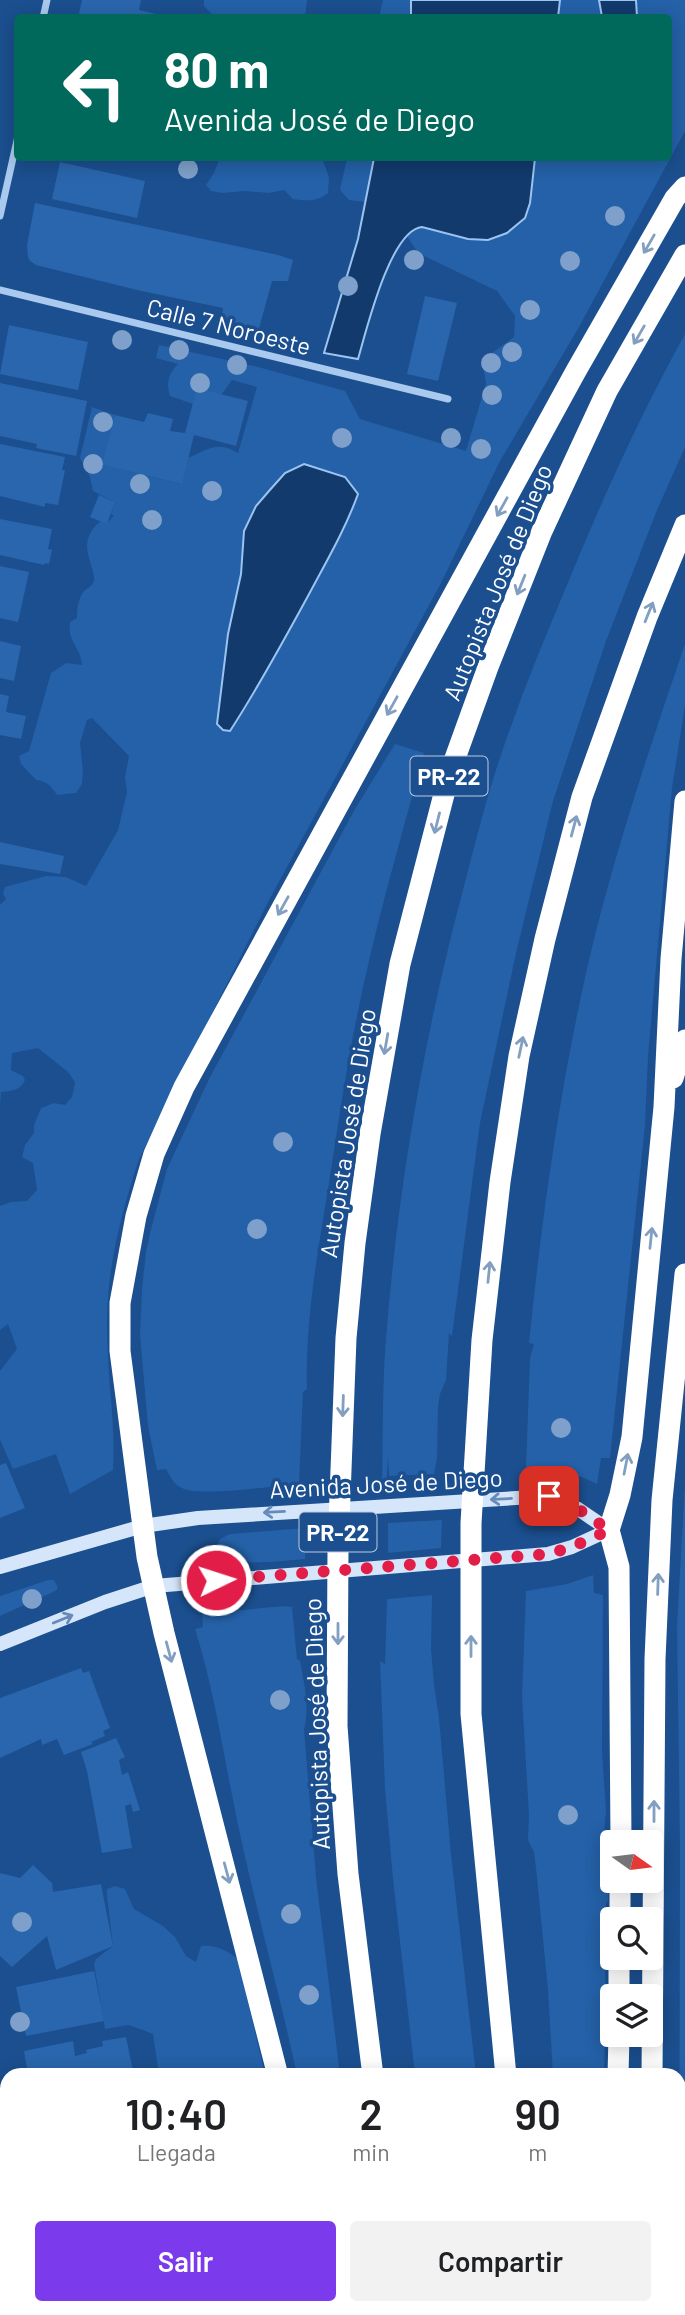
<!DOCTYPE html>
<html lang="es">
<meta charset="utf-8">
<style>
:root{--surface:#fff;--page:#f2f2f2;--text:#202124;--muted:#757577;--accent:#7c3aed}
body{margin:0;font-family:Barlow,sans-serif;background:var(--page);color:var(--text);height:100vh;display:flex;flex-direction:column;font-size:26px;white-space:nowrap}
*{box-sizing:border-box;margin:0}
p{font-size:23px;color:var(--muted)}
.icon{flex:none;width:38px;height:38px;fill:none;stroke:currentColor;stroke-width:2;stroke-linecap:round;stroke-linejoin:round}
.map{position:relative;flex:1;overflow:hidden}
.drawer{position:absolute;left:0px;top:2068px;width:686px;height:247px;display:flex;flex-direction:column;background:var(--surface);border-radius:21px 21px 0 0;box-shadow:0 4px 18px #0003}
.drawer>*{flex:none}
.banner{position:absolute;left:14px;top:14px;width:658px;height:147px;border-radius:7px;box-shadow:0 4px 18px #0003;background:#00695c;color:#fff;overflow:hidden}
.needle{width:46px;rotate:104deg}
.tools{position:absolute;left:600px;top:1830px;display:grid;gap:14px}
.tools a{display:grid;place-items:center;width:63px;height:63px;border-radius:7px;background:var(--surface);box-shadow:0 4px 18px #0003;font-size:35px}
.pin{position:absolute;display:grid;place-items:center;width:60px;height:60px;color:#fff;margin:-30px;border-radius:14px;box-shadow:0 4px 10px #0006}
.me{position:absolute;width:77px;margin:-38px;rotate:86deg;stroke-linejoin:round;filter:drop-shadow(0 0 5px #0008)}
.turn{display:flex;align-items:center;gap:24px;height:147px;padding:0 35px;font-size:32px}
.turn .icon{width:91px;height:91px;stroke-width:2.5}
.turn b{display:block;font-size:49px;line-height:60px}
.eta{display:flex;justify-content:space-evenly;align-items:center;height:119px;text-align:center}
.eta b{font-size:42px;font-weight:600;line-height:49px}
.action{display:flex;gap:14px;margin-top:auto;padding:14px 35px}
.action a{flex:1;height:80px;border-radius:7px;background:var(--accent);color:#fff;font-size:28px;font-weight:600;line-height:80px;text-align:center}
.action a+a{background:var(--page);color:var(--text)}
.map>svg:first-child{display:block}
.green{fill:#2461a8;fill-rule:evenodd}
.water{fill:#123a6d;stroke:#9cc4f0;stroke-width:2}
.building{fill:#2a66ad}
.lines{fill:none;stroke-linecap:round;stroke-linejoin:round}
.minor{stroke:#a9c9ee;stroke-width:7}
.secondary{stroke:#d6e6fa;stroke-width:14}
.motorway{stroke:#fff;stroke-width:21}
.tree{fill:#7ea0ca}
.oneway{stroke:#829ec1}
.oneway2{stroke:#668bba}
.route{stroke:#e11d48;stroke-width:12;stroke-dasharray:0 21.6}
.labels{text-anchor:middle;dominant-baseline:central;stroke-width:7;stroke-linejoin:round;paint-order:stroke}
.shield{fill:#1b4f8f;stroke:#bbcadd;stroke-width:2}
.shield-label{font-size:23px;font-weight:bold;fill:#fff}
.street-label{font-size:24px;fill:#fff;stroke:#1b4f8f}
</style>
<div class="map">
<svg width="685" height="2315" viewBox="0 0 685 2315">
<rect width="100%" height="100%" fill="#1b4f8f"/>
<path class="green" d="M204,0h103l-2,17h-90l-11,-11z
M383,0h28v17l-32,1z
M560,0h39l3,17 -44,1z
M636,0h49v131l-106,196 -79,134 -59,122 -173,319 -129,257c-18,55 -33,112 -32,170 0,47 9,94 6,141l-43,24 -14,-40 -43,15 -13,-29v-69l17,-22 -9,-25 -8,6v-124l11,-4 16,-1 10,-11 -4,-27 -11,-6 3,-12 9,-12v-8l7,-17 13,-5 11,2 7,-8 3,-15 -7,-10 -30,-24 -26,5 -1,17 12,6 2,4c-5,11 -14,11 -24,12l-1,16v-203l6,-6 -3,-6 2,-6 41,-11 20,1 20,9 32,-56 9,-38 -2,-15 4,-21 -37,-38 -5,2 -7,23 3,28 -1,13 -6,9 -19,2c-6,-9 -10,-14 -21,-15l-15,-16 -2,-8 10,-5 22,-78 15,-10 16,2c-1,-18 -15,-23 -12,-43l7,-4c0,-10 1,-19 7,-27 3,-3 7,-4 9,-8 7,-13 -22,-39 8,-62l6,2 7,-7 -3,-2 4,-12 -22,-11 -3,-14 -10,-19 12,-51 23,8 -12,50 78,19 7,-26c19,-8 29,-18 50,-5l19,-66 -25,-7 -13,18 -26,6 -23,-8c-4,-13 -2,-22 8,-32l-22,-6 3,-13 99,22 87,24 15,28 106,32 20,-68 -4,-23 32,-23 1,-21 -18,-25 -79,-38 -11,-17 8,-8 7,-1 46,12h27l30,-21 5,-16 5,-44h133v-140l-31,-1zM316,467l29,10 -14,77 -76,136 -38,34 11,-90 13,-60 3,-43 12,-25z
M217,158h105l7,19 -1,16c-11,9 -21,8 -35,6l-9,-9 -15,3 -24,-2 -23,2 -11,-2 -5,-6 8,-12 5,-13z
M347,158h27l-9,44 -16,-2 -9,-10z
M685,334v113l-28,63 -51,131 -53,160 -37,152 -36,170 -28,213 -3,-3 -3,47 -6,14 -2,13 -1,52 -3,15 -45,2 -1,-20 -2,34 -4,-1c1,-50 0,-101 4,-151 12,-151 38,-302 77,-448 10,-39 20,-79 32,-117 20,-62 44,-122 69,-181 36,-88 75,-175 121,-258z
M685,644v61l-13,83 -24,268 -3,69 -35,333h-9l-4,26c-22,-12 -47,-18 -71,-17l4,-109 4,-14 -5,-1c14,-136 33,-272 65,-404 25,-100 58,-198 91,-295z
M395,744l29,9c-25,92 -52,184 -70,278 -10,51 -17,102 -25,152 -11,68 -24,137 -22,206l-4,3 -4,92c-24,2 -97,12 -115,5 -9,-3 -14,-12 -18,-20l-9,1 -9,-44 -8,-91 2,-46 4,-37 5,-23 16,-60 42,-90 146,-270z
M685,1483v832h-26l1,-7h19l1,-461 -3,-221z
M442,1520l-1,28 -53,5v-30z
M306,1528l-1,31c-19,1 -82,11 -90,-9l5,-11 10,-5z
M593,1575l1,18 9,2 -1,156 4,60 -2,21 6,51 -2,17 -6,14 4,77 -2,84h-51l-5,-85 -12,-122 -2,-16 -6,-12 1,-24 -7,-120 4,-105 41,-7z
M48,1580h6l4,8 -3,3 -55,25v-20z
M432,1595l-1,54 3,35 5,34 12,136 25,221h-61l-22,-196 -8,-90 -5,-128 5,3 2,-65z
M283,1606l9,1 5,52 3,2c4,21 10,47 4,68l12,148 24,198h-43c-20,-93 -47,-186 -65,-280 -11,-56 -20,-112 -37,-166l8,-2 -1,-13z
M115,1886l10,3 9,20 29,17 12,11 11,19 10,6 5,-16c16,-1 24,4 37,13l27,116h-106l-6,-41 -24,-9 -24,4 -11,-65 2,-5 17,-13 -6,-49v-8z
M184,2308h138l1,7h-143l4,-3z"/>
<path class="water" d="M411,0h149l-2,17 -147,1z
M599,0h37l1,17h-35z
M374,158h161l-5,45 -5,15 -18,15 -19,7 -20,-1 -46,-12c-32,3 -56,105 -64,132l-34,-6 34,-114z
M304,464l41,13 13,17c-13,36 -32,68 -50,102 -25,46 -50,92 -78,135l-7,-1 -6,-6 11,-90 13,-60 3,-43 12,-25 13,-15 16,-18z"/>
<path class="building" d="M82,0h59l-2,10 21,5 -1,3h-81z
M60,162l85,19 -8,37 -85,-19z
M35,203l243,52 15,5 -5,21h-16l-15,55 -36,-8 2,-20 -86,-18 -101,-25 -6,-4 -2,-4 -1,-12z
M425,296l32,7 -19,78 -31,-7z
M9,325l79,17 -10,48 -78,-16z
M0,383l87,18 -11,55 -40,-8 1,-4 -37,-8z
M197,388l51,13 -12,45 -42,-11 -12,49 -80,-19 13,-50 29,7 4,-9 25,6 -3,12 15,2z
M0,444l65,13 -3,13h3l-7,35 -13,-2v4l-45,-11z
M99,495l16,7 -8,22 -17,-7z
M0,519l52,10 -4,20 4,1 -3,14 -4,-1 -1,2 -44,-10z
M0,566l29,6 -11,50 -18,-4z
M0,641l21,5 -7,35 -14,-3z
M0,694l9,2 -3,16 20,4 -5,23 -21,-4z
M0,842l64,14 -4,18 -60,-10z
M6,1463l19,45 -25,10v-53z
M81,1668l2,5 6,-2 21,57 -7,3 2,5 -14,6 2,2 -29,11 -7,-16 -15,6 -1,-6 -41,19v-60z
M116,1738l9,19 -6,3 3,15 6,-3 12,38 -7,2 -2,-8 -6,2 7,42 -30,5 -15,-82 -6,-19z
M33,1865l19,18 1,9 48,-8 12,62 -57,24 -9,-34 -35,31 -12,-11v-83l20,5z
M94,1971l10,50 -78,15 -10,-49z
M126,2037l8,39h-100l-1,-8 -6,1 -3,-18 49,-10 2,15 12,-3 -1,-3 17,-4 -1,-5z
M73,2308h82v4l-18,3h-63z"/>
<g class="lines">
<path class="minor" d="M43,18l4,-18
M0,216l18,-80
M0,290l448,109
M0,2102l7,34
M42,2308l1,7"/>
<path class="secondary" d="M0,1567l143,-41 55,-8 351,-22 29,13 31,21
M0,1644l105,-42 49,-16 394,-32 24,-7 37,-17"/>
<path class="motorway" d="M673,1078l12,-38
M621,1843l-2,-276 -10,-37 11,-35 12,-58 32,-330 7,-148 14,-158
M620,1920v-39
M619,1997v-39
M278,2076l-114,-443 -17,-76 -27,-206v-48l16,-87 18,-62 30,-67 392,-716 99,-173 10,-11
M373,2076l-25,-202 -11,-148 1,-177 8,-211 9,-95 15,-109 30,-170 49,-189 39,-108 54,-136 65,-140 78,-136
M506,2076l-35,-362v-191l11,-183 18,-158 19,-126 26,-117 37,-142 65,-180 38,-92
M618,2076l1,-41
M652,2076l3,-417 7,-159 23,-226
M333,2308l1,7
M401,2308l1,7
M533,2308v7
M617,2315v-7
M644,2315l1,-7"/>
</g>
<g class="tree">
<circle cx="188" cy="169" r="10"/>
<circle cx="615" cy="216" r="10"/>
<circle cx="414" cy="260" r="10"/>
<circle cx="570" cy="261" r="10"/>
<circle cx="348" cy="286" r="10"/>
<circle cx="530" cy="310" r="10"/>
<circle cx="122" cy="340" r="10"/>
<circle cx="179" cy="350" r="10"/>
<circle cx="512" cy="352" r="10"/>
<circle cx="491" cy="363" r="10"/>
<circle cx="237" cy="365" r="10"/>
<circle cx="200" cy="383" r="10"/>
<circle cx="492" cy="395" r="10"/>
<circle cx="103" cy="422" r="10"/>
<circle cx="342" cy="438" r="10"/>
<circle cx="451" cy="438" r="10"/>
<circle cx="481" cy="449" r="10"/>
<circle cx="93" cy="464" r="10"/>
<circle cx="140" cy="484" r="10"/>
<circle cx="212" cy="491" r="10"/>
<circle cx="152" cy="520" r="10"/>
<circle cx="283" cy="1142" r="10"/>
<circle cx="257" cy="1229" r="10"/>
<circle cx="561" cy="1428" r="10"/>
<circle cx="32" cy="1599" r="10"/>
<circle cx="280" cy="1700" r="10"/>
<circle cx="568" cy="1815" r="10"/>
<circle cx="291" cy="1914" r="10"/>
<circle cx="22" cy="1922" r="10"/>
<circle cx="309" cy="1995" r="10"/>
<circle cx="20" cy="2022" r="10"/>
</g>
<defs><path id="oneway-shaft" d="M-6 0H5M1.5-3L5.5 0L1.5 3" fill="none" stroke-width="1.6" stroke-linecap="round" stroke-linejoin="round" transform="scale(1.75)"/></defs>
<g class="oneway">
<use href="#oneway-shaft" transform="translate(649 244) rotate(120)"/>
<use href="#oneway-shaft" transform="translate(639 335) rotate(120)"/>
<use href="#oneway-shaft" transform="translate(502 507) rotate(119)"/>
<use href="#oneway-shaft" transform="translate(521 585) rotate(112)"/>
<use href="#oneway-shaft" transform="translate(649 612) rotate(-68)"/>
<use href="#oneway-shaft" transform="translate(392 706) rotate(119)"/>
<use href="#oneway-shaft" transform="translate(437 823) rotate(104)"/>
<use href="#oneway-shaft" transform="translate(574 826) rotate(-75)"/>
<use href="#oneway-shaft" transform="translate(283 906) rotate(119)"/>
<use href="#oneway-shaft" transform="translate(386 1044) rotate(100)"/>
<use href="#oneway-shaft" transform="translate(521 1047) rotate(-78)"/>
<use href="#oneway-shaft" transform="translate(651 1238) rotate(-84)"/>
<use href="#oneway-shaft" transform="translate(489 1272) rotate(-84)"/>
<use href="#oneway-shaft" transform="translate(343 1406) rotate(92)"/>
<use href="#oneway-shaft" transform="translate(626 1464) rotate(-79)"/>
<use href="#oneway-shaft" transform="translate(658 1584) rotate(-88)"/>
<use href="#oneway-shaft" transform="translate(338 1634) rotate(90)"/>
<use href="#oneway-shaft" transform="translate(471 1646) rotate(-90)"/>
<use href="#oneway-shaft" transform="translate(169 1652) rotate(75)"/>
<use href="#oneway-shaft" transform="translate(654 1811) rotate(-90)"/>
<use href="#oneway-shaft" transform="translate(227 1873) rotate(75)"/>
</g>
<g class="oneway2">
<use href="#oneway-shaft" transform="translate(501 1499) rotate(177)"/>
<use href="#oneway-shaft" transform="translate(274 1512) rotate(177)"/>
<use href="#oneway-shaft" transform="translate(63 1619) rotate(-22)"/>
</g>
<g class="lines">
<path class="route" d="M216,1580l332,-26 24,-7 37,-17 -31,-21 -29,-13"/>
</g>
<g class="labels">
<g class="shield">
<rect x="410.5" y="756.5" width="77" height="39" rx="5"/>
<rect x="299.5" y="1512.5" width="77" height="39" rx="5"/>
</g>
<g class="shield-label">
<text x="449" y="776">PR-22</text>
<text x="338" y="1532">PR-22</text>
</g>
<g class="street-label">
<text transform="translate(229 326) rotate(14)">Calle 7 Noroeste</text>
<text transform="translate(497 582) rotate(-68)">Autopista José de Diego</text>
<text transform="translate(347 1133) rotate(-81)">Autopista José de Diego</text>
<text transform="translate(386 1483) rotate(-3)">Avenida José de Diego</text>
<text transform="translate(316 1724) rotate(-92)">Autopista José de Diego</text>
</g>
</g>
</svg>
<div class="tools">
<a><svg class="needle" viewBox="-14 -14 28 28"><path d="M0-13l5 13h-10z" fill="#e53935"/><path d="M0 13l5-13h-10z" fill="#757577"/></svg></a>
<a><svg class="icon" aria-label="search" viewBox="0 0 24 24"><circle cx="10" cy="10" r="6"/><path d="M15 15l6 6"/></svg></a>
<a><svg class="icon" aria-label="layers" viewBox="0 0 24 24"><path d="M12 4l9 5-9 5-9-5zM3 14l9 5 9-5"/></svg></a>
</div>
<div class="pin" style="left:549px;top:1496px;background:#d93025"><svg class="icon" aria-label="arrive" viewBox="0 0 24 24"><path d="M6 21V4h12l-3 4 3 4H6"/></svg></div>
<svg class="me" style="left:216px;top:1580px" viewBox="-20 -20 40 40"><circle r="17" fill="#e11d48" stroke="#fff" stroke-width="3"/><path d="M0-11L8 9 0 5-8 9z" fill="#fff"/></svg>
<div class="banner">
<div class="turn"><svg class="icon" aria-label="left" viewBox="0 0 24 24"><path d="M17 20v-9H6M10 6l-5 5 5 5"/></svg><div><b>80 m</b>Avenida José de Diego</div></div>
</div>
<section class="drawer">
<div class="eta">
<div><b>10:40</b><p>Llegada</p></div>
<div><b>2</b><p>min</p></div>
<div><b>90</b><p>m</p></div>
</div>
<div class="action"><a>Salir</a><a>Compartir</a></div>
</section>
</div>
